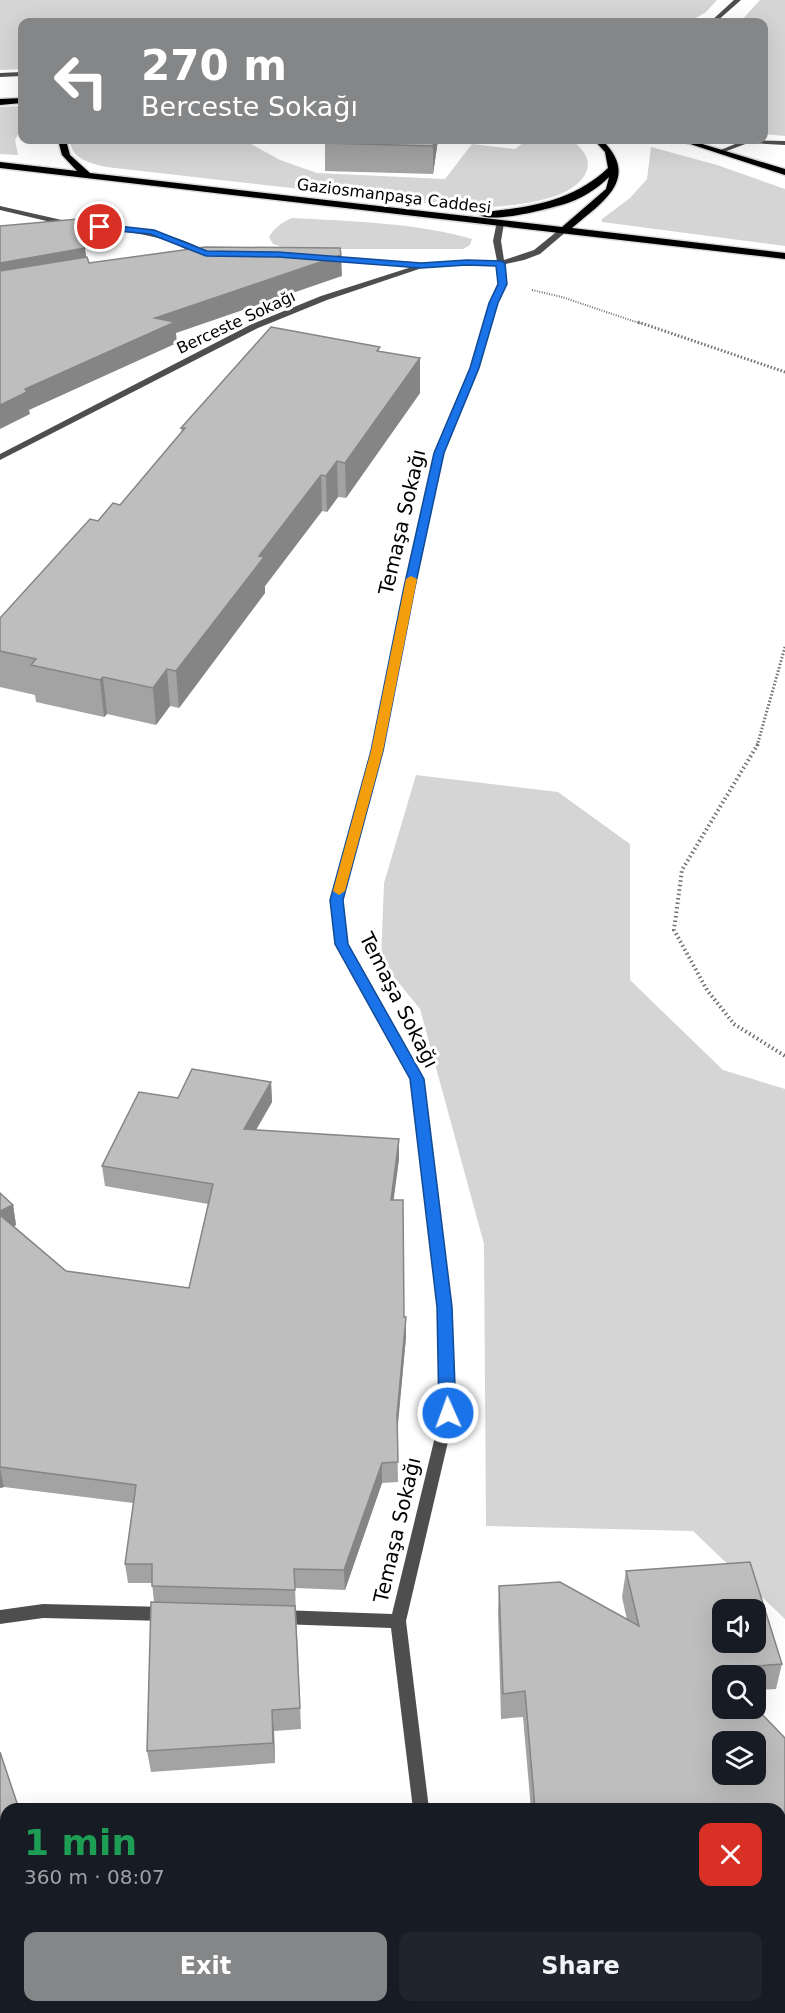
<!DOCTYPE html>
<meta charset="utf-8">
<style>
:root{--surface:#171b24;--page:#20242c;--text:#f1f3f6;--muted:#9ea1a6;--accent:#858687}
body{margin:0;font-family:"DejaVu Sans",sans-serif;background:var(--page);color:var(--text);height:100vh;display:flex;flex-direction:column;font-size:22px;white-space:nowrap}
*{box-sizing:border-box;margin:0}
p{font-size:20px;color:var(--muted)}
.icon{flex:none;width:33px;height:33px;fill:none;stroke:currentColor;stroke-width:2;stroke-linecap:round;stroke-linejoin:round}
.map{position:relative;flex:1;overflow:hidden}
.panel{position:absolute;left:0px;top:1803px;width:786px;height:210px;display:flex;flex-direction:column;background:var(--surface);border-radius:18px 18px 0 0;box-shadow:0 6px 24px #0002}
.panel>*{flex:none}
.banner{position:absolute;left:18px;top:18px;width:750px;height:126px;border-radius:12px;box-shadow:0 6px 24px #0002;background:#858687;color:#fff;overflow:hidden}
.controls{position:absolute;left:712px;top:1599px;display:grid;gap:12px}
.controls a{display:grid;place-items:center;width:54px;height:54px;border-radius:12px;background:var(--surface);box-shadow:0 6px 24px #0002;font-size:30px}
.pin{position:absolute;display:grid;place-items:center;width:51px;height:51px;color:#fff;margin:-26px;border:3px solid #fff;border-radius:50%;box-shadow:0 2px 6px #0007}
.me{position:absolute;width:66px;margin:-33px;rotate:358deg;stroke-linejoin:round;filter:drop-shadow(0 0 4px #0008)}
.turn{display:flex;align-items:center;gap:21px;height:126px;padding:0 24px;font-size:27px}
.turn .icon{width:78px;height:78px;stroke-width:2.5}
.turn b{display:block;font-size:42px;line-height:51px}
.round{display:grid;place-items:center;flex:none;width:63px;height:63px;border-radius:12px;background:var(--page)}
.headline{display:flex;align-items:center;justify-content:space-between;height:102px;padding:0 24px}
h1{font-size:36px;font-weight:600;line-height:45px;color:#1e9e55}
.primary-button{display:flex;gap:12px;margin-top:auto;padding:12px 24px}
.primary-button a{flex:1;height:69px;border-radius:12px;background:var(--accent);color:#fff;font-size:24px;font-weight:600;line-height:69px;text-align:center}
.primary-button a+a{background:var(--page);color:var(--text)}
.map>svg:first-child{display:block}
.green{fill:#d5d5d5}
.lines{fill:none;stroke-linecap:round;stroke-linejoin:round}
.primary-casing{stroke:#dbdbdb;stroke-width:3}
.path-far2{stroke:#707070;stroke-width:2;stroke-dasharray:1 1.5;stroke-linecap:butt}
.path-far1{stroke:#707070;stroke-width:3;stroke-dasharray:1.5 2;stroke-linecap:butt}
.path{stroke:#707070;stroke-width:4;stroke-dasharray:1.5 3;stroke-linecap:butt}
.service{fill:#4e4e4e;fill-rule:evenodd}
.minor{fill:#4e4e4e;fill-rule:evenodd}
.tertiary{fill:#4e4e4e;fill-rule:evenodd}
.primary{fill:#000;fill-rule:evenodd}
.wall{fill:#a3a3a3}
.shaded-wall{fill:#858585}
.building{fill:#bebebe;stroke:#858585;stroke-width:1.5;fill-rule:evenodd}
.route{fill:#1a73e8;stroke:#114b97;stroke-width:1.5}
.slow{fill:#f59e0b}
.labels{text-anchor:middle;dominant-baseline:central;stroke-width:6;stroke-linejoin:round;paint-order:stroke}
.far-street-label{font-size:16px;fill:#000;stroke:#fff}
.street-label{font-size:20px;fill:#000;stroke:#fff}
</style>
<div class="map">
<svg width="785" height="2013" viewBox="0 0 785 2013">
<rect width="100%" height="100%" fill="#fff"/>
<path class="green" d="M0,0h717l-11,12 -17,10h-667v47l-22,1z
M760,0h25v136l-21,-2v-112h-24z
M22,106v22l-7,12 3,15 -18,-1v-47z
M70,140h108l-1,2 74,2 29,16 37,13 128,6 27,-35 43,5 12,-9h44c9,6 20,17 16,30 -12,35 -89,37 -120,38l-361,-41c-16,-4 -35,-8 -36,-27z
M651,147l66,18 68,24v57l-183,-24v-3l28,-21 17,-19z
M292,218c55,3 128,5 180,21l-2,6 -7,4h-148l-30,-1 -12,-4 -4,-7c6,-10 12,-14 23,-19z
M416,775l142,17 72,52v136l93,90 62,19v530l-92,-88 -207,-5 -2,-282 -64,-235 -39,-48 3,-78z"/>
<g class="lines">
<defs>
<path id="primary" d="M22,98v5l-22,2v-6z
M58,140h8l4,15 20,18 472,54 44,-38 3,-12c-10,10 -22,18 -36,24 -15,6 -80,23 -93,14l5,-3c47,-5 88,-11 123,-44l-3,-16 -11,-12h8c40,39 -1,63 -30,88l213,25v6l-785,-91v-6l77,9 -15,-16z
M678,140h11l96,29v6z"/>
</defs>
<use href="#primary" class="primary-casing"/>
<path class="path-far2" d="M532,290l30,7 80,27"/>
<path class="path-far1" d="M638,322l147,50
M757,746l28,-99"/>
<path class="path" d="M758,744l-76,126 -8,60 33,60 27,34 51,32"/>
<path class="service" d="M734,0h7l-25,22h-6z
M22,72v4l-22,1v-4z
M0,206l75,17 1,2 -4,2 -72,-17z"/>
<path class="minor" d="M745,140l40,1v4l-37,-2 -24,9 -6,-1z
M61,224c37,-5 119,7 149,30 -9,5 -29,-8 -39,-12 -34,-12 -71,-13 -107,-14l-4,-2z
M322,256l99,8 4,2 -4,2 -96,-8 -4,-2z
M498,261l7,2 1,21 -9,19 -18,65 -36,85 -29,134 -32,164 -39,149 5,44 75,135 29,228 3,105 -49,209 23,188h-16l-22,-181 -111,-4 -5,-2 -3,-5 3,-5 5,-2 112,4 49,-202 -3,-105 -27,-228 -75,-135 -5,-44 41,-149 32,-164 31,-134 36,-85 18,-65 9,-19z
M43,1604l123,3 5,2 3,5 -3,5 -5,2 -123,-3 -43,6v-14z
M437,2007h18v6h-18z"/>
<path class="tertiary" d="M497,221l7,2 -3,18 3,19 30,-10 26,-21 7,2 -27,23 -16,6 -23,5 -34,-1 -45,4 -95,32 -69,28 -258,132v-6l252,-130 69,-28 100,-32 46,-4 30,1 -4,-20z"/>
<use href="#primary" class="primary"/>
</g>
<path class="wall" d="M438,140l-5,34 -108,-3v-28z
M380,351l40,7v35l-74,105 -8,-1 -11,15 -5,-1 -57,75v7l-86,115 -9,-2 -14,19 -49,-11 -3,3 -68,-15 -1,-7 -35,-8v-69l98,-97 22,-16 62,-72 -1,-5z
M271,1082l1,20 -16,28 143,9v20l-6,41 11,117h2v20l-9,93 1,52 -16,1 -37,107 -50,-2 6,141 -27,2 1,32 -124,9 -4,-21 7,-149 -2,-19h-24l-3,-19 8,-61 -129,-16 -4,1v-295l13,12 3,20 -2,1 52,45 123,17 19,-84 -103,-18 -3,-20 76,-68z
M626,1571l156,93 -6,25 -20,1v-14h-33l57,133h-249l-8,-92 -22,2 -3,-107 1,-26 128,34 -5,-23z
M673,2007h107l5,6h-110z"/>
<path class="shaded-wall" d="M434,140h4l-5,34v-28z
M85,248l3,21 -88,15v-21z
M341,255l1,21 -166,57 1,10 -148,67 1,4 -30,15v-24l25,-16 130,-71z
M420,358v35l-74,105 -1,-35z
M337,461l1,36 -11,15 -1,-36z
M321,475l1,36 -57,75v7l-86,115 -3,-37 83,-115z
M167,669l3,37 -14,19 -3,-37z
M103,677l4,37 -3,3 -4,-37z
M271,1082l1,20 -27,47 -1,-20z
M399,1139v20l-8,61v-20z
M13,1205l3,20 -15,8 -1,-7v-15z
M406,1317v20l-9,98v-20z
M382,1463v20l-37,107 -1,-20z
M0,1468l4,19 -4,1z
M272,1710l2,21 1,32 -2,-20z
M785,1860v22l-5,1v-22z"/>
<path class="building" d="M326,140h108l-1,6 -108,-3z
M78,219l7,29 -85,15v-37z
M205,247l135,1 1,7 -186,63 20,4 -150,67 2,3 -27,13v-134l87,-14 2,6z
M271,327l109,20 -3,4 43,7 -75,105 -8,-2 -11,15 -5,-1 -62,81 5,1 -88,114 -9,-2 -14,19 -50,-11 -3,3 -69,-15 5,-6 -36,-8v-33l90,-99 8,2 15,-18 7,2 65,-77h-4z
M192,1069l79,13 -27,47 155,10 -8,61h12l1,117h2l-9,98 1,47 -16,1 -38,107 -50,-1 1,21 -143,-4v-22h-27l11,-79 -136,-18v-252l66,56 123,17 24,-104 -111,-18 37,-74 39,6z
M0,1193l13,12 -13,6z
M750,1562l32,102 -65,5 6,7v32h33l29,30v122l-5,1v-52h-245l-10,-118 -22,3 -4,-108 61,-4 79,44 -13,-55zM723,1610h33v32h-33zM723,1742h33v32h-33z
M151,1602l144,4 5,102 -28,2 1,33 -126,8z
M0,1752l19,57h-13v198h413v6h-419z
M780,1914l5,15v84h-99l-1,-6h95z"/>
<path class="route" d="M100,224l54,6 53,21 71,1 143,11 46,-3 34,1 4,2 2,21 -9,19 -19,65 -35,85 -29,134 -32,164 -40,149 5,44 76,135 28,228 4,106 -3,4 -5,2 -6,-2 -3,-4 -2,-106 -27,-228 -75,-135 -5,-44 41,-149 33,-164 30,-134 36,-85 19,-65 9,-19 -2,-18 -29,-1 -46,3 -143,-11 -72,-1 -56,-22 -53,-5 -2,-2z"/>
<path class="slow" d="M411,576l6,3 -34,172 -38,140 -6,4 -6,-4 38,-140 35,-172z"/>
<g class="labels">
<g class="far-street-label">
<text transform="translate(394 196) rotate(7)">Gaziosmanpaşa Caddesi</text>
<text transform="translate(236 322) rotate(-25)">Berceste Sokağı</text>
</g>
<g class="street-label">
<text transform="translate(402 522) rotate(-77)">Temaşa Sokağı</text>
<text transform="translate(399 1000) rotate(63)">Temaşa Sokağı</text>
<text transform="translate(397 1530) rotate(-77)">Temaşa Sokağı</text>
</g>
</g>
</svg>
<div class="controls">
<a><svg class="icon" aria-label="sound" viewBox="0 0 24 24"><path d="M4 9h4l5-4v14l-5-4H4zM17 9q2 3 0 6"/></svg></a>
<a><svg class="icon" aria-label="search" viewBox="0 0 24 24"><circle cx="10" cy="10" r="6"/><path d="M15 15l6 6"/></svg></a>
<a><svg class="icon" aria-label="layers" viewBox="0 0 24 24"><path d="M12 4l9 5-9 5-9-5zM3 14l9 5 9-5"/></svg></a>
</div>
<div class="pin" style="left:100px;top:227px;background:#d93025"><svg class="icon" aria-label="arrive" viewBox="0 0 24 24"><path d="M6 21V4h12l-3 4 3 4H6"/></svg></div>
<svg class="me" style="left:448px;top:1413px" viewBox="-20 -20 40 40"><circle r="17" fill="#1a73e8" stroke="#fff" stroke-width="3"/><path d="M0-11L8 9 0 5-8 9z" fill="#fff"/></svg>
<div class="banner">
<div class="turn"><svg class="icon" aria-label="left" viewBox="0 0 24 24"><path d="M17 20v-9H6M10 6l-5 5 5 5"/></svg><div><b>270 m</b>Berceste Sokağı</div></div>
</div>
<section class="panel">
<div class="headline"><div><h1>1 min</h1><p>360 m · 08:07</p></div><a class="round" style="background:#d93025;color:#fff"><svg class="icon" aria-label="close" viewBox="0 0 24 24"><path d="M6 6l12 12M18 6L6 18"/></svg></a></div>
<div class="primary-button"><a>Exit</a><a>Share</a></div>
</section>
</div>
